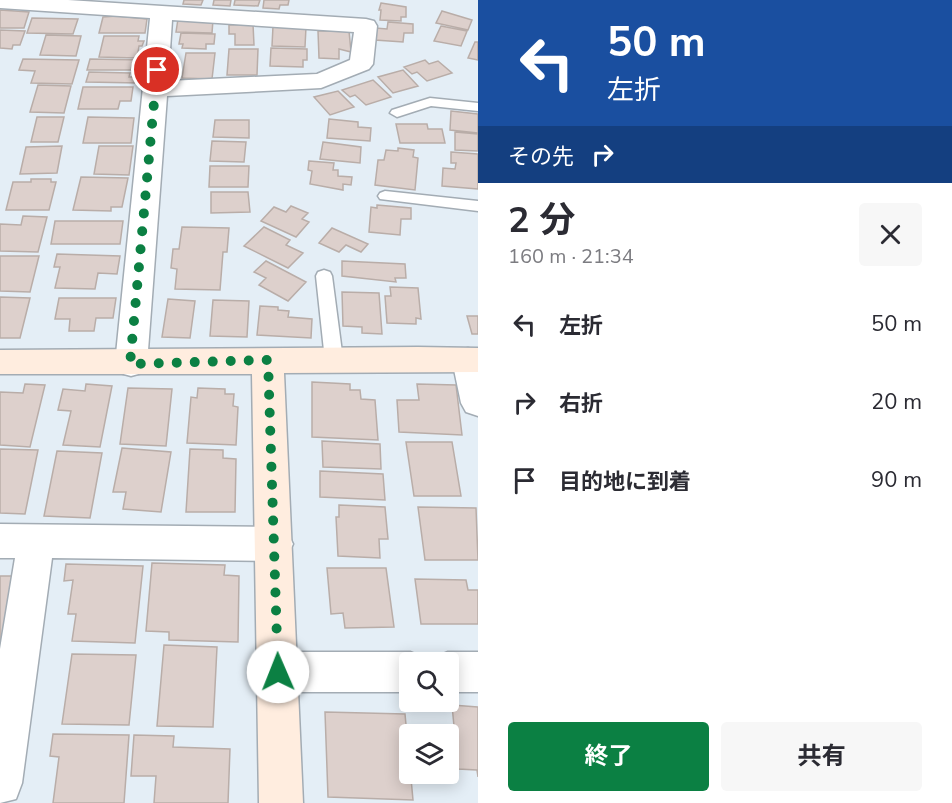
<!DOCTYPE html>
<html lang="ja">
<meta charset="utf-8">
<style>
:root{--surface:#fff;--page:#f7f7f7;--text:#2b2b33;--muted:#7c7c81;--accent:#0b8043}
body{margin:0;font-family:"Nunito Sans","Noto Sans JP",sans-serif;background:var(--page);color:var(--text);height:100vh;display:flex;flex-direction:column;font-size:22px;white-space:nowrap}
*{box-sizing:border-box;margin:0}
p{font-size:20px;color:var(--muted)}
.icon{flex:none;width:33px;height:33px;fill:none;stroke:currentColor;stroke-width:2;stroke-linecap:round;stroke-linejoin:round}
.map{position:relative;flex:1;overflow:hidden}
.side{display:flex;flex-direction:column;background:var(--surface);width:474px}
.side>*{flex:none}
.top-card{background:#1a4fa0;color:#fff;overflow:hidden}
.fabs{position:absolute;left:399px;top:652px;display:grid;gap:12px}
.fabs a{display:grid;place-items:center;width:60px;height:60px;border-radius:6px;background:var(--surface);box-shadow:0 3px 15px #0003;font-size:30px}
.pin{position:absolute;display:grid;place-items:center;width:51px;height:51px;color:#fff;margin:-26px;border:3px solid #fff;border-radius:50%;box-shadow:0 2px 6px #0007}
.me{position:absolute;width:66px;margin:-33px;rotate:359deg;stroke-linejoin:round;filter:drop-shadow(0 0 4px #0008)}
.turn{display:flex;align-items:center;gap:21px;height:126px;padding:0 30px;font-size:27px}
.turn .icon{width:78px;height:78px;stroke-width:2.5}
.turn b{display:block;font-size:42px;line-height:51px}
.then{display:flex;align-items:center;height:57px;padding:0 30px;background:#0003;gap:12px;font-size:22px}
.round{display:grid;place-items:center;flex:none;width:63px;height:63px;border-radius:6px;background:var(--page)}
.summary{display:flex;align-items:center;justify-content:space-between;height:102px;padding:0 30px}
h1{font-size:36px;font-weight:700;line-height:45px}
.cta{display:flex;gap:12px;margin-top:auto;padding:12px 30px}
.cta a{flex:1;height:69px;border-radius:6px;background:var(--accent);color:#fff;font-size:24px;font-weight:700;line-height:69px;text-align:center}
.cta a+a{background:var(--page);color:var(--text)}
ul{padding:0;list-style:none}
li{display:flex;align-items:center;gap:18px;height:78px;padding:0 30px}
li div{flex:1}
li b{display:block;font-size:22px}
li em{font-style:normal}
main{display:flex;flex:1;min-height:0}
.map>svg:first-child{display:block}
.building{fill:#ddd0cc;stroke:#b9ada8;stroke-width:1.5}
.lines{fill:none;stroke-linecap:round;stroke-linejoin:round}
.lane-casing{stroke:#a3acb4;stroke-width:3}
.street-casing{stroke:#a3acb4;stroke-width:3}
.secondary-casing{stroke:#a3acb4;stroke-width:3}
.lane{fill:#fff;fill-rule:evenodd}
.street{fill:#fff;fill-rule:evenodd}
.secondary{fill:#ffeddf;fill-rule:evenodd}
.route{stroke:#0b8043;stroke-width:10;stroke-dasharray:0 18}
</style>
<main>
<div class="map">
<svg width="478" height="803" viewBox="0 0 478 803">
<rect width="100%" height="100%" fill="#e4eef6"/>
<path class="building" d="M184,0h19l-2,5 -18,-1z
M214,0h17l-1,6 -17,-1z
M235,0h25l-2,6 -24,-1z
M264,0h25l-1,5h-8l-1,4 -16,-1z
M381,3l25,4v10h-5v4l-21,-1 1,-10h-2z
M0,10l29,2 -5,16h-24z
M442,11l30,9 -4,10 -32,-7z
M117,16l30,3 -2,14h-46l4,-16z
M32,18l46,1 -5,15 -46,-1z
M178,19l35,1 -1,13 -36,-1z
M388,22l25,2v9h-9l-1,9 -28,-2 1,-12 11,1z
M253,24l1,21h-19v-11h-6v-9z
M273,26l33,1 -1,20 -33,-1z
M441,26l26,5 -6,15 -27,-5z
M0,30l25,1 -5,14h-7l-1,4 -12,-1z
M318,31h31l2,21 -12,-3v10l-20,-1z
M181,33l34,1 -1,10h-8v5l-24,-1 1,-4h-4z
M46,35l35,1 -5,20 -36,-1z
M104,36h35l-1,5h6l-2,5h-3l-2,12 -38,-1z
M475,42h3v18l-10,-2z
M271,48l36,1v11h-4v7l-33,-1z
M229,49h29l-1,26h-30z
M186,53h29l-3,26 -30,-1z
M23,59l56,1 -7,24 -41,-1 4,-12 -16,-1z
M90,59l52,1 -1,5h-9l-1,5h-44z
M425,60l4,4 9,-3 14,12 -25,8 -10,-9 -5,2 -8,-7z
M403,70l15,16 -25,7 -15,-16z
M89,72l41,1 -1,4h11l-1,6 -53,-1z
M373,80l18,17 -25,8 -11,-10 -5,2 -8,-7z
M38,85l33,1 -7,27 -34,-1z
M83,87h50l-2,14h-11l-2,8h-40z
M338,91l16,16 -24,8 -16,-18z
M451,111l27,3v19l-28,-3z
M37,117h27l-6,25h-27z
M88,117l46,1 -3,25h-48z
M329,119l29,3v5l13,1 -1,13 -43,-3z
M215,120h34v18l-36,-1z
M396,124h31l1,5h14l3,14h-45z
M455,132l23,2v17l-23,-1z
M212,141l34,1 -2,20 -34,-1z
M323,142l38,5 -1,16 -40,-4z
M62,146l-5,27 -37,1 6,-27z
M99,146h34l-4,29 -35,-1z
M398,148l16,2 -1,7 5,1 -3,32 -40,-5 3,-25h6l2,-10 12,1z
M451,152l27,2v35l-36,-3 1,-18 12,1 1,-6h-5z
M309,161l25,2 -1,7h5v6l14,1 -1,8 -8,-1v6l-33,-6 2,-13 -4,-1z
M210,166h39l-1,21h-39z
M81,177l47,1 -6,29h-11v4l-38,-1z
M31,179h20v3h5l-7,28h-43l7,-28h18z
M211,192h37l2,20 -39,1z
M377,205l34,3v11h-10l-1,16 -31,-3 2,-25 6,1z
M291,206l17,7 -6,6 7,3 -13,15 -35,-16 13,-14 12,5z
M23,216l24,1 -9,35 -38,-1v-27l21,1z
M55,221h68l-3,23h-69z
M182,227l47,1 -2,24h-4l-3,38 -45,-1 2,-20 -6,-1 2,-19h6z
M264,227l26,13 -4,5 17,8 -15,15 -44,-22z
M332,228l36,16 -7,8 -15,-7 -7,7 -20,-9z
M57,254l63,2 -3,18 -19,-1 -3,16 -40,-1 5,-21h-6z
M0,256h39l-9,36 -30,-1z
M266,261l40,21 -18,19 -29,-16 7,-7 -12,-6z
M342,261l63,3 1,14h-11l1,4 -54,-6z
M390,287l28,1 3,31 -5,-1v6l-29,-1 -2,-27h6z
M342,292l37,1 3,41 -20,-1v-6l-19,-1z
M0,297l30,1 -10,40h-20z
M59,298h57l-3,20h-17l-2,13h-25l1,-12h-15z
M168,299l27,2 -5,37 -28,-1z
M213,300l36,1 -2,36 -37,-1z
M260,306l18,1v3l11,1 -1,6 24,2 -1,19 -54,-3z
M467,316h11v18h-6z
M312,382l38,2v6h10l1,9 14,1 3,40 -66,-3z
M25,384l20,1 -15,62 -30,-2v-53l23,1z
M86,384l26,2 -12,61 -37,-2 8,-34 -13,-1 5,-21 22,2z
M417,384l39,1 6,50 -63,-3 -2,-32h22z
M128,388l44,1 -6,57 -46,-2z
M198,388l27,1v5h9l-1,12 5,1 -2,38 -49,-2 4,-46 6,1z
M322,441l58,3 1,25 -58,-2z
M406,442h46l9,54h-47z
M122,448l49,4 -10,60 -38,-3 3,-17h-13z
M0,449l38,1 -13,64 -25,-1z
M190,449l33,1v8l13,1 -1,53h-49z
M57,451l45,2 -12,65 -46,-2z
M320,471l63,3 2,26 -65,-3z
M339,505l46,2 3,32h-9l1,19 -42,-2 -2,-39h3z
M418,507l58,1 2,52h-53z
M152,563l73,2 -1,10 15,1 -1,66 -69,-2v-8l-23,-1z
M66,564l77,2 -8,77 -63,-2 4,-27h-8l5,-34 -9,1z
M327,568h59l8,59 -49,1 -2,-15 -12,1z
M0,576h13l-13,85z
M415,579l51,1 2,10h10v34h-57z
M164,645l53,2 -4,80 -56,-1z
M72,654l64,1 -7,70 -67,-1z
M452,705l26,2v70l-1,-7 -19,-1z
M325,712l80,2 8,86 -85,-3z
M53,734l76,1 -5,68h-71l6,-46 -9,-1z
M134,735l40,1 -1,11 57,2 -2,54h-74l2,-27h-25z"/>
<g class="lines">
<defs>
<path id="lane" d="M430,98l48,5v8l-47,-5 -34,11 -7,-4 2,-3z
M385,191l93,10v10l-98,-12 -2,-3 2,-3z
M324,270l6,2 2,4 11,84 -3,5 -6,2 -6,-2 -3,-5 -9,-84 2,-4z"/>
<path id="street" d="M0,0h68l298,19 8,2 3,5 -4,38 -4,5 -48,19 -154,8 -20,268 -5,9 -11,3 -11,-3 -5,-9 35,-346 -150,-10zM172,20l182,12 -4,28 -33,14 -149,7z
M468,348l10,3v65l-12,-4 -5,-9 -9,-43 5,-9z
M0,524l274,3 13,5 6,12 -6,12 -13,5 -222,-3 -30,225 -6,16 -16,4v-154l15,-91h-15z
M277,652h133l14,6 3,5h-17v29h-133l-14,-6 -6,-14 6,-14z
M448,652h30v40h-30v-29h-17l3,-5z"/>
<path id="secondary" d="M418,347l60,1v24l-194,1 19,430h-44l-7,-429h-252v-24z"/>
</defs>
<use href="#lane" class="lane-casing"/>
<use href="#street" class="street-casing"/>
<use href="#secondary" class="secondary-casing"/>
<use href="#lane" class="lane"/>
<use href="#street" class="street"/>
<use href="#secondary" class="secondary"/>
</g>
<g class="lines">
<path class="route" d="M157,70l-27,294 138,-4 10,312"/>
</g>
</svg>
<div class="fabs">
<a><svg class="icon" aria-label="search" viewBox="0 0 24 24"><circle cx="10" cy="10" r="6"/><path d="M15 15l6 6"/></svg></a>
<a><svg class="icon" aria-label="layers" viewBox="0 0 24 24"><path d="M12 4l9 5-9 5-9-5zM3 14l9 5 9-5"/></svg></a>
</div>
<div class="pin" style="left:157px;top:70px;background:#d93025"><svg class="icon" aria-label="arrive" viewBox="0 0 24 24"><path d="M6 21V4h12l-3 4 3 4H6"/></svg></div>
<svg class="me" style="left:278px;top:672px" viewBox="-20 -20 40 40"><circle r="19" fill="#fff"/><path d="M0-13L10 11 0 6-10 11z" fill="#0b8043"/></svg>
</div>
<section class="side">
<div class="top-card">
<div class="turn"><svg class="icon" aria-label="left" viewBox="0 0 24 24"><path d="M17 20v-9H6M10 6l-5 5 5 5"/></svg><div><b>50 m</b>左折</div></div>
<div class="then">その先<svg class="icon" aria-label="right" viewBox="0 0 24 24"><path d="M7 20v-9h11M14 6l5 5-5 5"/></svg></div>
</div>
<div class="summary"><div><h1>2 分</h1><p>160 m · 21:34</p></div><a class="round"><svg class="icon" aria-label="close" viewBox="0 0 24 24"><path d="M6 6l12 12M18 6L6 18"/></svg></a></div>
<ul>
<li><svg class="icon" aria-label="left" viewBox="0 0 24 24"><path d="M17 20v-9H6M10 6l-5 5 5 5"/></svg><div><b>左折</b></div><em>50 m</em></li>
<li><svg class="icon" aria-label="right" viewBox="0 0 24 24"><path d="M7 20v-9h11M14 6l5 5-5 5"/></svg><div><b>右折</b></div><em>20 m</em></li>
<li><svg class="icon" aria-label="arrive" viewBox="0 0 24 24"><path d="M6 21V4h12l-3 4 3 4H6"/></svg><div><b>目的地に到着</b></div><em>90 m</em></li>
</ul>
<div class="cta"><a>終了</a><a>共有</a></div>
</section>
</main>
